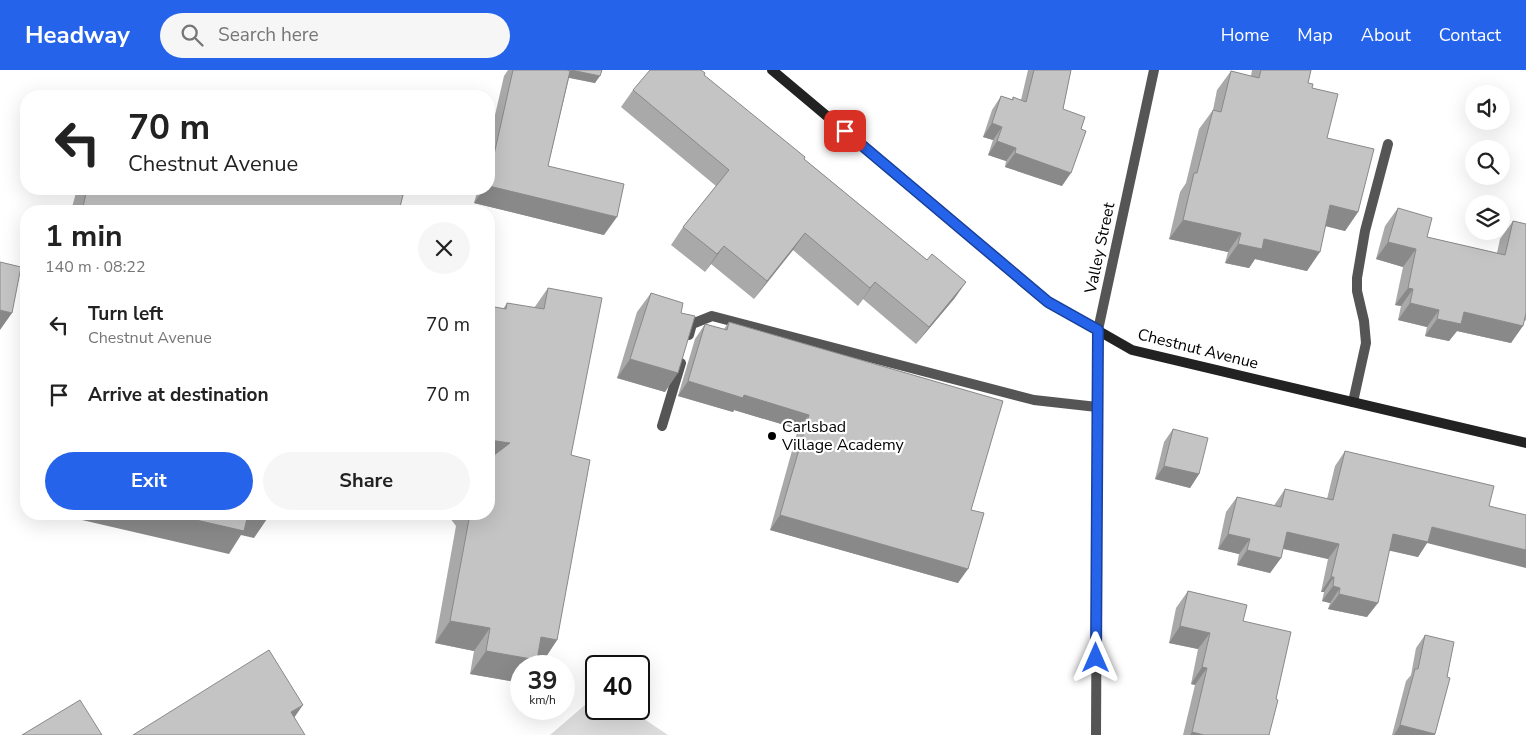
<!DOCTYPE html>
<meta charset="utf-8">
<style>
:root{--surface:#fff;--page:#f6f6f6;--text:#222;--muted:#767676;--accent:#2563eb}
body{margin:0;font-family:"Nunito Sans",sans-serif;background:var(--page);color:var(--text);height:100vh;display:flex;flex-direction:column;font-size:19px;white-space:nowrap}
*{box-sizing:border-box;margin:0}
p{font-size:16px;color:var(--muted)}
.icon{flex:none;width:28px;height:28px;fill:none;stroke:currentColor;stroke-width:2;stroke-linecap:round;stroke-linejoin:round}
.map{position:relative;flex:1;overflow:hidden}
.drawer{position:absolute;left:20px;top:135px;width:475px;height:315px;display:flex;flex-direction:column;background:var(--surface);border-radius:20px;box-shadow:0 5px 20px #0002}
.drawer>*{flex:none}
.banner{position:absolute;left:20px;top:20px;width:475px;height:105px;border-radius:20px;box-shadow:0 5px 20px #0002;background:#fff;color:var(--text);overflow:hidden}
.fabs{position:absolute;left:1465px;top:15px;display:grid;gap:10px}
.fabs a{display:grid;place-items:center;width:45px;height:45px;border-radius:50%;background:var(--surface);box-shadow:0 5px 20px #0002;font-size:25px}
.speed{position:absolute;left:510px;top:585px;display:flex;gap:10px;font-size:25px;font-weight:700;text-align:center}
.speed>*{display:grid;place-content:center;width:65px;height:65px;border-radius:50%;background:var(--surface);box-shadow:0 5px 20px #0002;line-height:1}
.speed small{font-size:12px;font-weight:400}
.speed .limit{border:2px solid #111;border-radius:8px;background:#fff;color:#111}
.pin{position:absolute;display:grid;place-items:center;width:42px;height:42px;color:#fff;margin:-21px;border-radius:10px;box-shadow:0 2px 8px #0006}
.me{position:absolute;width:55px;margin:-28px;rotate:0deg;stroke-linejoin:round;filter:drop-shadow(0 0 4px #0008)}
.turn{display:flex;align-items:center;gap:18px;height:105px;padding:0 25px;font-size:22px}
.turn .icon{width:65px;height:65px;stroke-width:2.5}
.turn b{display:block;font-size:35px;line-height:42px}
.round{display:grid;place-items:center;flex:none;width:52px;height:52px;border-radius:26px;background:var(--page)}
.head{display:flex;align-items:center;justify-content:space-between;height:85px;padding:0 25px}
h1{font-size:30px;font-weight:700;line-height:38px}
.cta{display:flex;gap:10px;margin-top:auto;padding:10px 25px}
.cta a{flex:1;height:58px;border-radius:30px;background:var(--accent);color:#fff;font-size:20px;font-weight:700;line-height:58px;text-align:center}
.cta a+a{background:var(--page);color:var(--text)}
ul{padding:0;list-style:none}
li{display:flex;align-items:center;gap:15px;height:70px;padding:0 25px}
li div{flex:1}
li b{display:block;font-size:19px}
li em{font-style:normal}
header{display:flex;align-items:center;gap:30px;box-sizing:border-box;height:70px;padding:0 25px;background:var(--accent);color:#fff}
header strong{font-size:24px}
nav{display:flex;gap:28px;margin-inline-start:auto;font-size:18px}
.search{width:350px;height:45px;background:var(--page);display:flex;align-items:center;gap:12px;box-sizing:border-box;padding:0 18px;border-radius:28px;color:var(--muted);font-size:19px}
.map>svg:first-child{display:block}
.green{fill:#dcdcdc}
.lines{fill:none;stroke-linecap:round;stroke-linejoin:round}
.service{stroke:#555;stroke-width:10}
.minor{stroke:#555;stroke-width:10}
.tertiary{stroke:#555;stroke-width:10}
.secondary{stroke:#222;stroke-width:10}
.wall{fill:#a9a9a9}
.shaded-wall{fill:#898989}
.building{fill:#c4c4c4;stroke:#898989}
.route-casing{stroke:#184099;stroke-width:12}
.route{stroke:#2563eb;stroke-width:9}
.poi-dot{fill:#000;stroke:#fff;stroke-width:2}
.labels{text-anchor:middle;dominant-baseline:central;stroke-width:4.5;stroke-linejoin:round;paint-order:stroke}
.street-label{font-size:16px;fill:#000;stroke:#fff}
.poi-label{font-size:16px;fill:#000;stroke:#fff;text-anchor:start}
</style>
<header>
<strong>Headway</strong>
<div class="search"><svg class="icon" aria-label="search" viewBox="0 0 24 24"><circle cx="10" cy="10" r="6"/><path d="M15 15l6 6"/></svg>Search here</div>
<nav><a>Home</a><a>Map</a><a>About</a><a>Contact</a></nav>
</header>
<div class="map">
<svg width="1526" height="665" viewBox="0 0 1526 665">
<rect width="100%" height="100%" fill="#fff"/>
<path class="green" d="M596,617v22h33l39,26h-118l35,-30z"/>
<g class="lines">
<path class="service" d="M689,265l3,-11 20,-8 322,84 63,7
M1353,332l13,-59 -2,-22 -7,-30v-13l8,-47 23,-87
M662,356l19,-63"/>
<path class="minor" d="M1098,260l56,-260"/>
<path class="tertiary" d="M1096,665l2,-405"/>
<path class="secondary" d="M772,0l276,232 84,48 394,93"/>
</g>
<path class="wall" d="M508,0h94l-7,13 -26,-5 -21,88 56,69 -130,-32 4,-14h11v-48l15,-65z
M1028,0h43l-8,39 -1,77 -57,-19 1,-6 -18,-6 5,-15 -10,-3 9,-27 9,-14 11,4 1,-3 8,3z
M1252,0h59l-3,13 4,5 15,50 31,74 -13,19 -19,-5 -19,45 -52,-12 -6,9 -24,-5 3,-11 -59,-13 11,-47 6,-9 13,-54 14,-19 4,-20 14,-19 20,5z
M704,5l100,84 123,101 39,22 -12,17 -38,45 -53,-45 -5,7 -65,-56 -39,49 -43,-35 -6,8 -34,-27 12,-18 33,-41 -95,-79 12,-17z
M77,119h301l21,22h-328z
M1398,138l29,29 70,16 3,-14 13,-18 13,3v97l-1,-1 -14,23 -54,-12 -8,10 -24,-5 2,-9 -29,-7 3,-14 -6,-1 8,-38 -27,-8 9,-33z
M548,218l23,167 -14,185 -15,23 -6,-1 -4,4h-11v17l-51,-9 4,-23 -39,-8 21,-117 -9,-12h42l14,-205 4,-6 27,5z
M651,223l30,20 -16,79 -48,-14 20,-66z
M729,252l242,188 -13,73 -188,-53 28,-101 -64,-19 -1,2 -55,-16 17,-57 10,-15 19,5z
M26,335v24l-5,-2z
M1173,359l26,45 -9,14 -35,-9 9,-37z
M1345,381l82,92 -9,14 -29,-7 -22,67 -39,-8 2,-6 -8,-2 2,-9h-3l7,-33 -45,-10 -2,9 -11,15 -33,-8 2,-11 -21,-5 8,-37 11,-15 37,9 1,-2 10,-15 42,10 8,-33z
M1188,521l55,30 26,114h-86l12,-50 -4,-1 7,-35 -29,-6 7,-35z
M1425,565l10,99v1h-43l14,-54 5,-6 5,-27z"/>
<path class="shaded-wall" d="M571,0l29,6 -5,7 -29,-6z
M992,53l10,4 -9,13 -10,-3z
M997,71l19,7 -10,13 -18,-6z
M1015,83l56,20 -9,13 -57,-19z
M489,116l128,31 -13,18 -130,-32 10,-14h5z
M1330,135l28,7 -13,19 -28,-7z
M1183,150l58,13 -13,19 -59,-13z
M805,163l-12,17 -39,49 13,-18z
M1264,169l56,13 -13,19 -52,-12 -6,9 -24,-5 13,-19z
M1388,172l28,7 -13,18 -27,-8z
M724,176l-13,18 -6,8 12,-18z
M875,212l-12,17 -5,7 12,-18z
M966,212l-12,17 -38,45 13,-17z
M1408,218l5,1 -12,17 -6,-1z
M1410,233l29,7 -12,17 -29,-7z
M0,240l12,3 -12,17z
M1464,242l59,14 -12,17 -54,-12 -8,10 -24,-5 12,-17z
M630,289l48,14 -13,19 -48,-14z
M688,311l56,14 65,20 -11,14 -64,-19 -1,2 -55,-16z
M26,350v9l-5,-2z
M489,370l21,3 -21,22z
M1164,396l35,8 -9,14 -35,-9z
M56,444h205l8,2 -15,22 -13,-3 -12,19z
M780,445l188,54 -10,14 -188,-53z
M1432,457l94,23v18l-99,-25 -9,14 -36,-8 11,-15z
M1287,462l52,12 -11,15 -52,-12z
M1228,464l22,5 -11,15 -21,-5z
M1247,480l34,8 -11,15 -33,-8z
M1331,507h3l-10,15h-3z
M1333,516l7,2 -10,15 -8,-2z
M1339,524l39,9 -11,14 -39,-8z
M450,551l40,7 -16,23 -39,-8z
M1180,556l30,7 -12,16 -29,-6z
M541,567l16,3 -15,23 -6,-1 -4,4h-11v17l-51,-9 16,-23z
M1202,597l5,1 -12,17 -4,-1z
M303,635l-16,23 4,-16z
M1400,655l35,9v1h-41z
M1192,662l12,3h-14z"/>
<path class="building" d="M513,0h54l3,1 -22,95 76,18 -7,33 -128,-31v-9z
M571,0h31l-2,6z
M650,0h51l4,3 -1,2 101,82 -1,2 123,101 5,-6 34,28 -37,45 -54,-45 -5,6 -65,-55 -38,48 -43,-35 -7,8 -34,-27 46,-57 -96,-80z
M1034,0h37l-8,39 22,8 -4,12 5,2 -15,42 -56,-20 1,-5 -19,-7 5,-14 -10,-4 9,-27 12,4v-3l13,5z
M1261,0h50l-3,13 5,1 -1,4 26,6 -11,44 47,11 -16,63 -28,-7 -10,47 -56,-13 -2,10 -24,-5 3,-11 -58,-13 11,-47h3l16,-63 8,2 10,-41 28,7z
M87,119h291l25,6 -4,16h-317z
M1398,138l34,10 -5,19 78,18 8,-34 13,3v89l-3,13 -59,-14 -3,12 -24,-5 2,-9 -29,-7 3,-14 -5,-1 8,-39 -28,-7z
M0,192l21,5 -9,46 -12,-3z
M548,218l54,10 -31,157 19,5 -33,180 -16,-3 -4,23 -51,-9 4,-23 -40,-7 20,-107h19v-55l21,-16 -21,-3v-134l17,3 1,-6 37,6z
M651,223l32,10 -2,10 14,3 -17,57 -48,-14z
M729,252l274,79 -32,109 13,3 -16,56 -188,-54 29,-100 -65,-20 -1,3 -55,-17 17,-57 22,6z
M1173,359l35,9 -9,36 -35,-8z
M1345,381l149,35 -5,20 37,9v35l-94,-23 -4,15 -35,-8 -15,69 -39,-9 1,-6 -7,-2 1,-9h-3l8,-33 -52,-12 -6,26 -34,-8 3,-11 -22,-5 9,-37 44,10 4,-18 48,11z
M170,444h78l-4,17z
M261,444h9l-1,2z
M1188,521l59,14 -4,16 48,11 -15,67 2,1 -9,35h-65l-12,-3 15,-64 -5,-1 8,-34 -30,-7z
M1425,565l29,7 -7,35 3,1 -15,56 -35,-9 15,-56h3z
M269,580l34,55 -12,7 14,23h-172z
M80,630l22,35h-80z"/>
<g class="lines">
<defs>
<path id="route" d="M845,61l203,171 50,28 -2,328"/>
</defs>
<use href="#route" class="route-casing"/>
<use href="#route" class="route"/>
</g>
<circle class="poi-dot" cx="772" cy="366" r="5"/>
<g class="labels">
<g class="street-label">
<text transform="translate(1100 178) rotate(-78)">Valley Street</text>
<text transform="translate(1198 279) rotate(14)">Chestnut Avenue</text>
</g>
<g class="poi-label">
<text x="782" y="357">Carlsbad<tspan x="782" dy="18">Village Academy</tspan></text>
</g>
</g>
</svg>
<div class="fabs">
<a><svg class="icon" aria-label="sound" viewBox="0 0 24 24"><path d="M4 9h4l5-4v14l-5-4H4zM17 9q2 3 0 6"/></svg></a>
<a><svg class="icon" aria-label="search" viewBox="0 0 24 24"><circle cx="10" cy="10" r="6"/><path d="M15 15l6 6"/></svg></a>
<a><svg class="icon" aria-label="layers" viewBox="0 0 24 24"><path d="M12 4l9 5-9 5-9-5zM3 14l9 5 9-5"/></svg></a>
</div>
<div class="speed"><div>39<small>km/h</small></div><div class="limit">40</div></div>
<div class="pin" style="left:845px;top:61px;background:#d93025"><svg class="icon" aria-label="arrive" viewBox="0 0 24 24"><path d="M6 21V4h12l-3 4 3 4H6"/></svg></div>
<svg class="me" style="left:1096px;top:588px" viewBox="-20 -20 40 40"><path d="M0-17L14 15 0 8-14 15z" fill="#2563eb" stroke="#fff" stroke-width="4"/></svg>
<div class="banner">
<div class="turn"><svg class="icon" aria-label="left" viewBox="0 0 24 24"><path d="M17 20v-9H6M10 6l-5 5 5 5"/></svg><div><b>70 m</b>Chestnut Avenue</div></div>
</div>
<section class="drawer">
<div class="head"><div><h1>1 min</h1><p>140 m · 08:22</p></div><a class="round"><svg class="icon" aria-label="close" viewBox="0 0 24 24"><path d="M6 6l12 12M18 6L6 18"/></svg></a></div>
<ul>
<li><svg class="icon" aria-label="left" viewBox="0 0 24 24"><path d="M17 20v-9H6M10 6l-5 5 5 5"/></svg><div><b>Turn left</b><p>Chestnut Avenue</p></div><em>70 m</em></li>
<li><svg class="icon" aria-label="arrive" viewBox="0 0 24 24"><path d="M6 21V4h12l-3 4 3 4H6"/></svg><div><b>Arrive at destination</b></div><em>70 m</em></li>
</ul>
<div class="cta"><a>Exit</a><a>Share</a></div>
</section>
</div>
